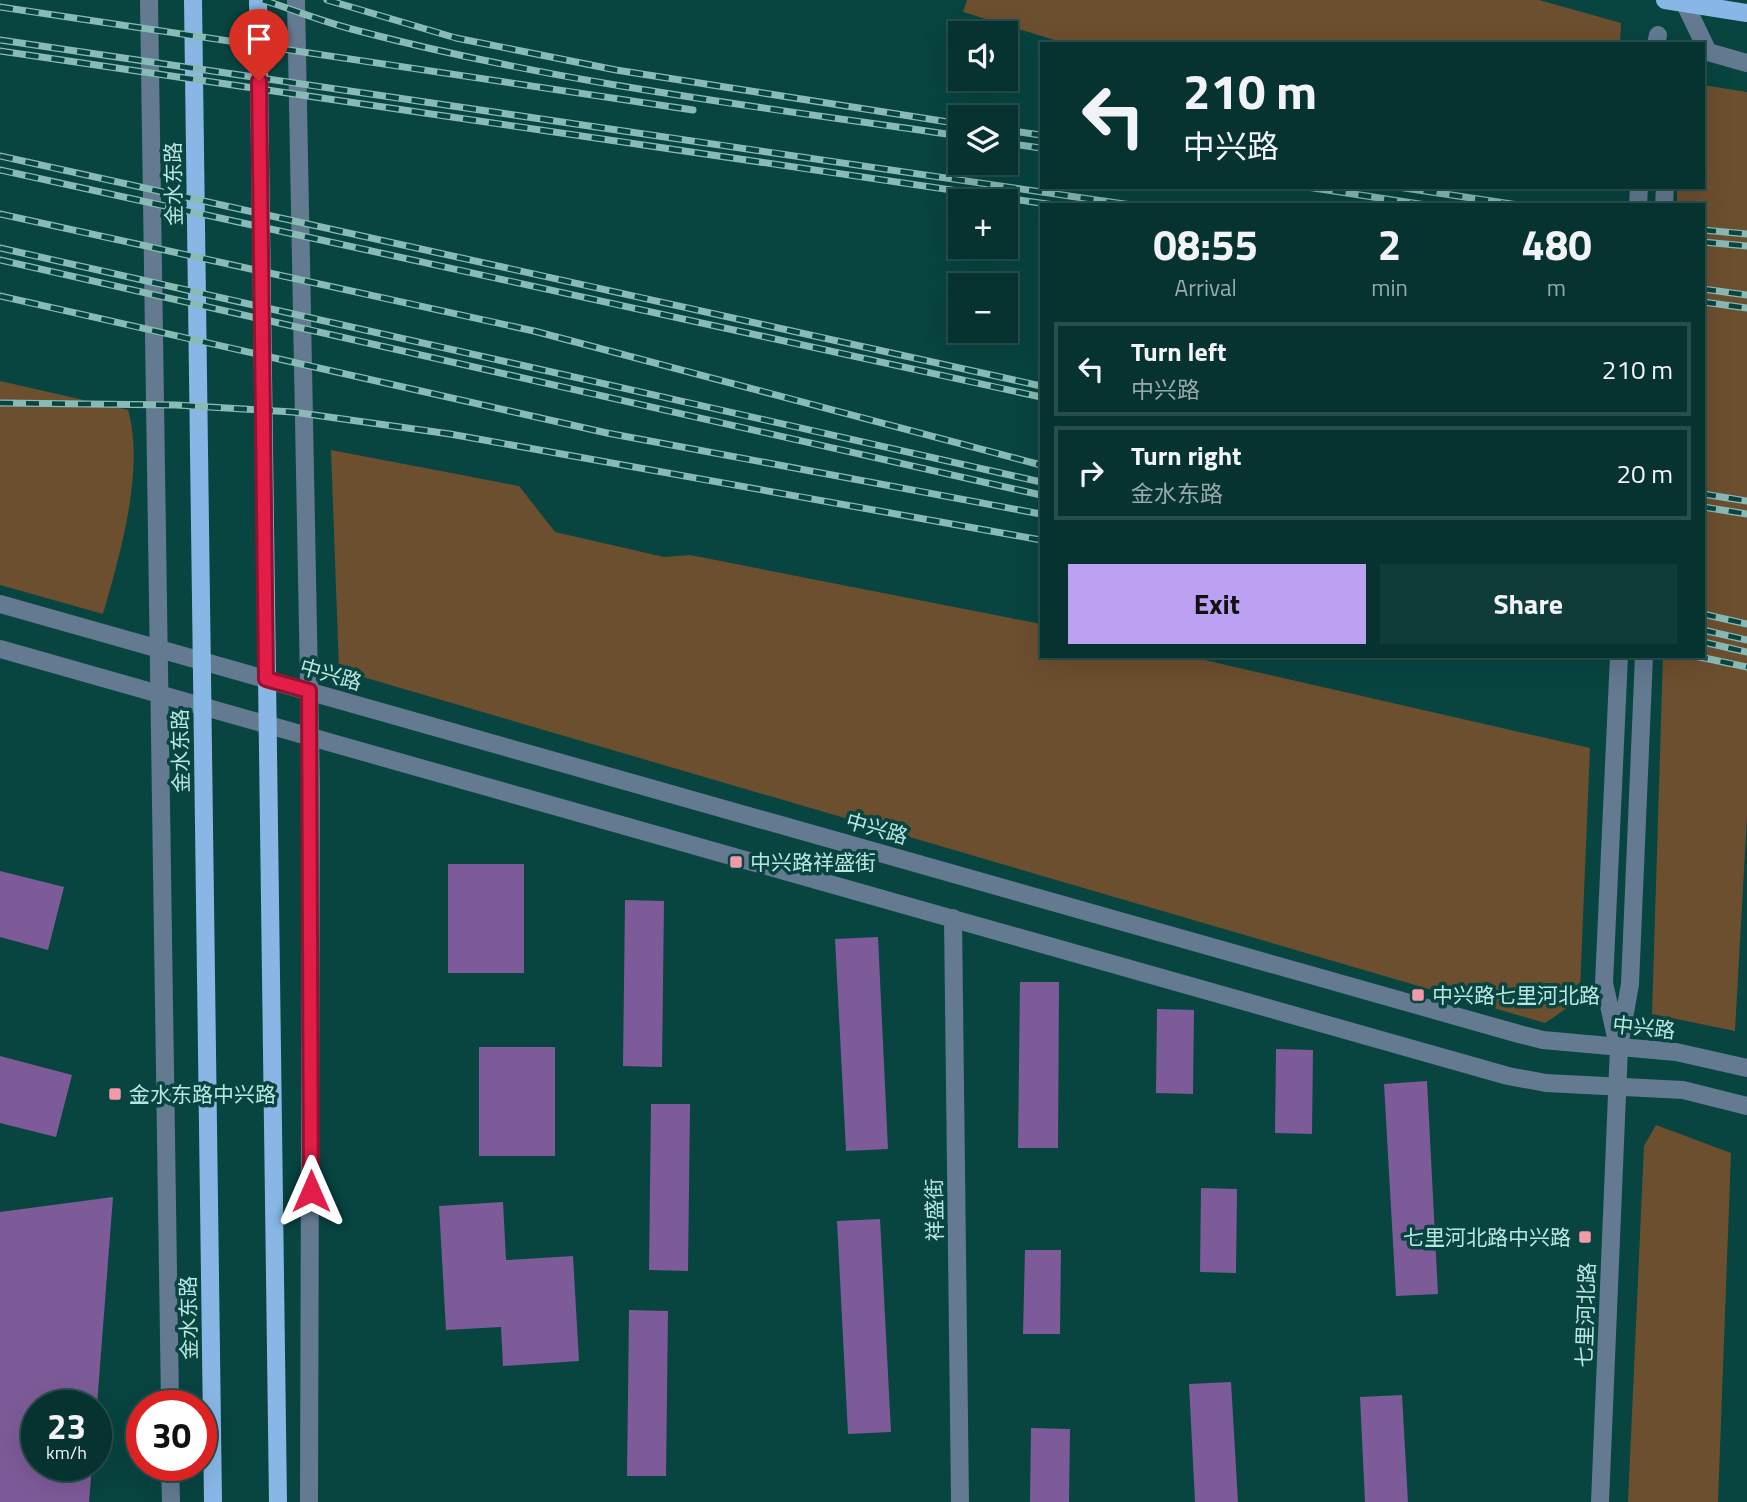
<!DOCTYPE html>
<meta charset="utf-8">
<style>
:root{--surface:#063330;--page:#0f3b38;--text:#f1f3f6;--muted:#98aaab;--line:#274e4c;--accent:#bca0f2}
body{margin:0;font-family:"Titillium Web","Noto Sans SC",sans-serif;background:var(--page);color:var(--text);height:100vh;display:flex;flex-direction:column;font-size:26px;white-space:nowrap}
*{box-sizing:border-box;margin:0}
p{font-size:23px;color:var(--muted)}
.icon{flex:none;width:38px;height:38px;fill:none;stroke:currentColor;stroke-width:2;stroke-linecap:round;stroke-linejoin:round}
.map{position:relative;flex:1;overflow:hidden}
.sheet{position:absolute;left:1040px;top:203px;width:665px;height:455px;display:flex;flex-direction:column;background:var(--surface);border-radius:0px;box-shadow:0 7px 28px #0002,0 0 0 2px var(--line)}
.sheet>*{flex:none}
.hud{position:absolute;left:1040px;top:42px;width:665px;height:147px;border-radius:0px;box-shadow:0 7px 28px #0002,0 0 0 2px var(--line);background:#063330;color:var(--text);overflow:hidden}
.tools{position:absolute;left:948px;top:21px;display:grid;gap:14px}
.tools a{display:grid;place-items:center;width:70px;height:70px;border-radius:0px;background:var(--surface);box-shadow:0 7px 28px #0002,0 0 0 2px var(--line);font-size:35px}
.speed{position:absolute;left:21px;top:1390px;display:flex;gap:14px;font-size:35px;font-weight:700;text-align:center}
.speed>*{display:grid;place-content:center;width:91px;height:91px;border-radius:50%;background:var(--surface);box-shadow:0 7px 28px #0002,0 0 0 2px var(--line);line-height:1}
.speed small{font-size:18px;font-weight:400}
.speed .limit{border:10px solid #d22;background:#fff;color:#111}
.pin{position:absolute;display:grid;place-items:center;width:60px;height:60px;color:#fff;margin:-72px -30px;border-radius:50% 50% 50% 0;rotate:-45deg;box-shadow:0 0 7px #0007}
.pin .icon{rotate:45deg}
.me{position:absolute;width:77px;margin:-38px;rotate:0deg;stroke-linejoin:round;filter:drop-shadow(0 0 5px #0008)}
.turn{display:flex;align-items:center;gap:24px;height:147px;padding:0 28px;font-size:32px}
.turn .icon{width:91px;height:91px;stroke-width:2.5}
.turn b{display:block;font-size:49px;line-height:60px}
.eta{display:flex;justify-content:space-evenly;align-items:center;height:119px;text-align:center}
.eta b{font-size:42px;font-weight:700;line-height:49px}
.cta{display:flex;gap:14px;margin-top:auto;padding:14px 28px}
.cta a{flex:1;height:80px;border-radius:0px;background:var(--accent);color:#111;font-size:28px;font-weight:700;line-height:80px;text-align:center}
.cta a+a{background:var(--page);color:var(--text)}
ul{padding:0;list-style:none}
li{display:flex;align-items:center;gap:21px;height:94px;margin:0 14px 10px;padding:0 14px;border:4px solid var(--line);border-radius:0px}
li div{flex:1}
li b{display:block;font-size:26px}
li em{font-style:normal}
.map>svg:first-child{display:block}
.green{fill:#6c4f2f}
.building{fill:#7d5b98}
.lines{fill:none;stroke-linecap:round;stroke-linejoin:round}
.minor{stroke:#637a91;stroke-width:18}
.major{stroke:#88b7e6;stroke-width:18}
.rail-casing{stroke:#89bab5;stroke-width:7}
.rail{stroke:#084440;stroke-width:4.5;stroke-dasharray:13;stroke-linecap:butt}
.route-casing{stroke:#92132f;stroke-width:18}
.route{stroke:#e11d48;stroke-width:12}
.poi-dot{fill:#f39aa9;stroke:#084440;stroke-width:2.5}
.labels{text-anchor:middle;dominant-baseline:central;stroke-width:7;stroke-linejoin:round;paint-order:stroke}
.street-label{font-size:21px;fill:#b9e6e1;stroke:#084440}
.poi-label{font-size:21px;fill:#b9e6e1;stroke:#084440;text-anchor:start}
</style>
<div class="map">
<svg width="1747" height="1502" viewBox="0 0 1747 1502">
<rect width="100%" height="100%" fill="#084440"/>
<path class="green" d="M967,0h572l82,23 -1,21h-552l-105,-32z
M1703,85l44,7v724l-12,215 -83,-17 11,-358h40v-451h-26v-18h26z
M0,381l128,29c17,60 -8,145 -25,204l-103,-29z
M331,450l188,36 36,46 109,25 26,-2 351,69v32h146l403,92 -10,242 -4,12 -31,21 -1206,-353z
M1656,1125l75,28 -13,349h-90l16,-356z"/>
<path class="building" d="M448,864h76v109h-76z
M0,871l64,16 -16,63 -48,-13z
M625,900l39,1 -2,166 -39,-1z
M878,937l10,212 -42,2 -11,-212z
M1020,982h39l-1,166h-40z
M1157,1009l37,1 -1,84 -37,-1z
M479,1047h76v109h-76z
M1276,1049l37,1 -1,84 -37,-1z
M0,1056l72,19 -16,62 -56,-14z
M1427,1081l11,213 -42,2 -12,-212z
M651,1104h39l-2,167 -39,-1z
M1201,1188l36,1 -1,84 -36,-1z
M113,1197l-16,208h-60v60h55l-3,37h-89v-290z
M503,1202l3,58 67,-4 6,105 -76,5 -2,-39 -55,3 -7,-124z
M880,1219l11,213 -43,2 -11,-213z
M1025,1250h36l-1,84h-37z
M629,1310l39,1 -2,165h-39z
M1231,1382l7,120h-43l-6,-118z
M1402,1395l6,107h-43l-5,-105z
M1031,1428l39,1 -1,73h-39z"/>
<g class="lines">
<path class="minor" d="M149,0l21,1405
M296,0l15,786 -2,716
M1685,4l23,48 39,11
M1656,44l2,-9
M1638,205l1,-18
M1664,205l1,-18
M0,604l1519,430 24,6 133,12 71,16
M0,649l1508,427 38,7 137,7 64,16
M953,918l7,584
M1616,1037l-12,-54 15,-327
M170,1465l1,37
M1600,1502l19,-455 11,-63 14,-328"/>
<path class="major" d="M193,0l20,1502
M258,0l20,1502
M1665,0l82,13"/>
<defs>
<path id="rail" d="M263,0c31,10 63,23 96,31 197,52 401,76 602,105
M327,0l129,38 160,32 345,54
M0,7l693,103
M0,40l1131,165
M0,51l1054,154
M1006,130l35,5
M1006,143l35,5
M0,156l1041,230
M0,170l1041,227
M1307,187l119,18
M1398,187l120,18
M0,214l534,117 507,134
M1703,230l44,4
M1703,242l44,4
M0,248l1041,234
M0,260l1041,235
M1703,289l44,6
M0,296l607,137 434,81
M1703,302l44,6
M0,403l176,2 117,7 157,22 591,106
M1703,494l44,7
M1703,507l44,7
M1703,614l44,10
M1703,630l44,10
M1703,642l44,10
M1695,656l52,11"/>
</defs>
<use href="#rail" class="rail-casing"/>
<use href="#rail" class="rail"/>
</g>
<g class="lines">
<defs>
<path id="route" d="M259,81l7,598 43,12 2,500"/>
</defs>
<use href="#route" class="route-casing"/>
<use href="#route" class="route"/>
</g>
<g class="poi-dot">
<rect x="729" y="855" width="14" height="14" rx="3.5"/>
<rect x="1411" y="988" width="14" height="14" rx="3.5"/>
<rect x="108" y="1087" width="14" height="14" rx="3.5"/>
<rect x="1578" y="1230" width="14" height="14" rx="3.5"/>
</g>
<g class="labels">
<g class="street-label">
<text transform="translate(173 184) rotate(-91)">金水东路</text>
<text transform="translate(331 674) rotate(16)">中兴路</text>
<text transform="translate(180 751) rotate(-91)">金水东路</text>
<text transform="translate(877 828) rotate(16)">中兴路</text>
<text transform="translate(1644 1027) rotate(6)">中兴路</text>
<text transform="translate(934 1210) rotate(-91)">祥盛街</text>
<text transform="translate(1585 1315) rotate(-88)">七里河北路</text>
<text transform="translate(188 1318) rotate(-91)">金水东路</text>
</g>
<g class="poi-label">
<text x="750" y="862">中兴路祥盛街</text>
<text x="1432" y="995">中兴路七里河北路</text>
<text x="129" y="1094">金水东路中兴路</text>
<text x="1571" y="1237" text-anchor="end">七里河北路中兴路</text>
</g>
</g>
</svg>
<div class="tools">
<a><svg class="icon" aria-label="sound" viewBox="0 0 24 24"><path d="M4 9h4l5-4v14l-5-4H4zM17 9q2 3 0 6"/></svg></a>
<a><svg class="icon" aria-label="layers" viewBox="0 0 24 24"><path d="M12 4l9 5-9 5-9-5zM3 14l9 5 9-5"/></svg></a>
<a>+</a>
<a>−</a>
</div>
<div class="speed"><div>23<small>km/h</small></div><div class="limit">30</div></div>
<div class="pin" style="left:259px;top:81px;background:#d93025"><svg class="icon" aria-label="arrive" viewBox="0 0 24 24"><path d="M6 21V4h12l-3 4 3 4H6"/></svg></div>
<svg class="me" style="left:311px;top:1191px" viewBox="-20 -20 40 40"><path d="M0-17L14 15 0 8-14 15z" fill="#e11d48" stroke="#fff" stroke-width="4"/></svg>
<div class="hud">
<div class="turn"><svg class="icon" aria-label="left" viewBox="0 0 24 24"><path d="M17 20v-9H6M10 6l-5 5 5 5"/></svg><div><b>210 m</b>中兴路</div></div>
</div>
<section class="sheet">
<div class="eta">
<div><b>08:55</b><p>Arrival</p></div>
<div><b>2</b><p>min</p></div>
<div><b>480</b><p>m</p></div>
</div>
<ul>
<li><svg class="icon" aria-label="left" viewBox="0 0 24 24"><path d="M17 20v-9H6M10 6l-5 5 5 5"/></svg><div><b>Turn left</b><p>中兴路</p></div><em>210 m</em></li>
<li><svg class="icon" aria-label="right" viewBox="0 0 24 24"><path d="M7 20v-9h11M14 6l5 5-5 5"/></svg><div><b>Turn right</b><p>金水东路</p></div><em>20 m</em></li>
</ul>
<div class="cta"><a>Exit</a><a>Share</a></div>
</section>
</div>
